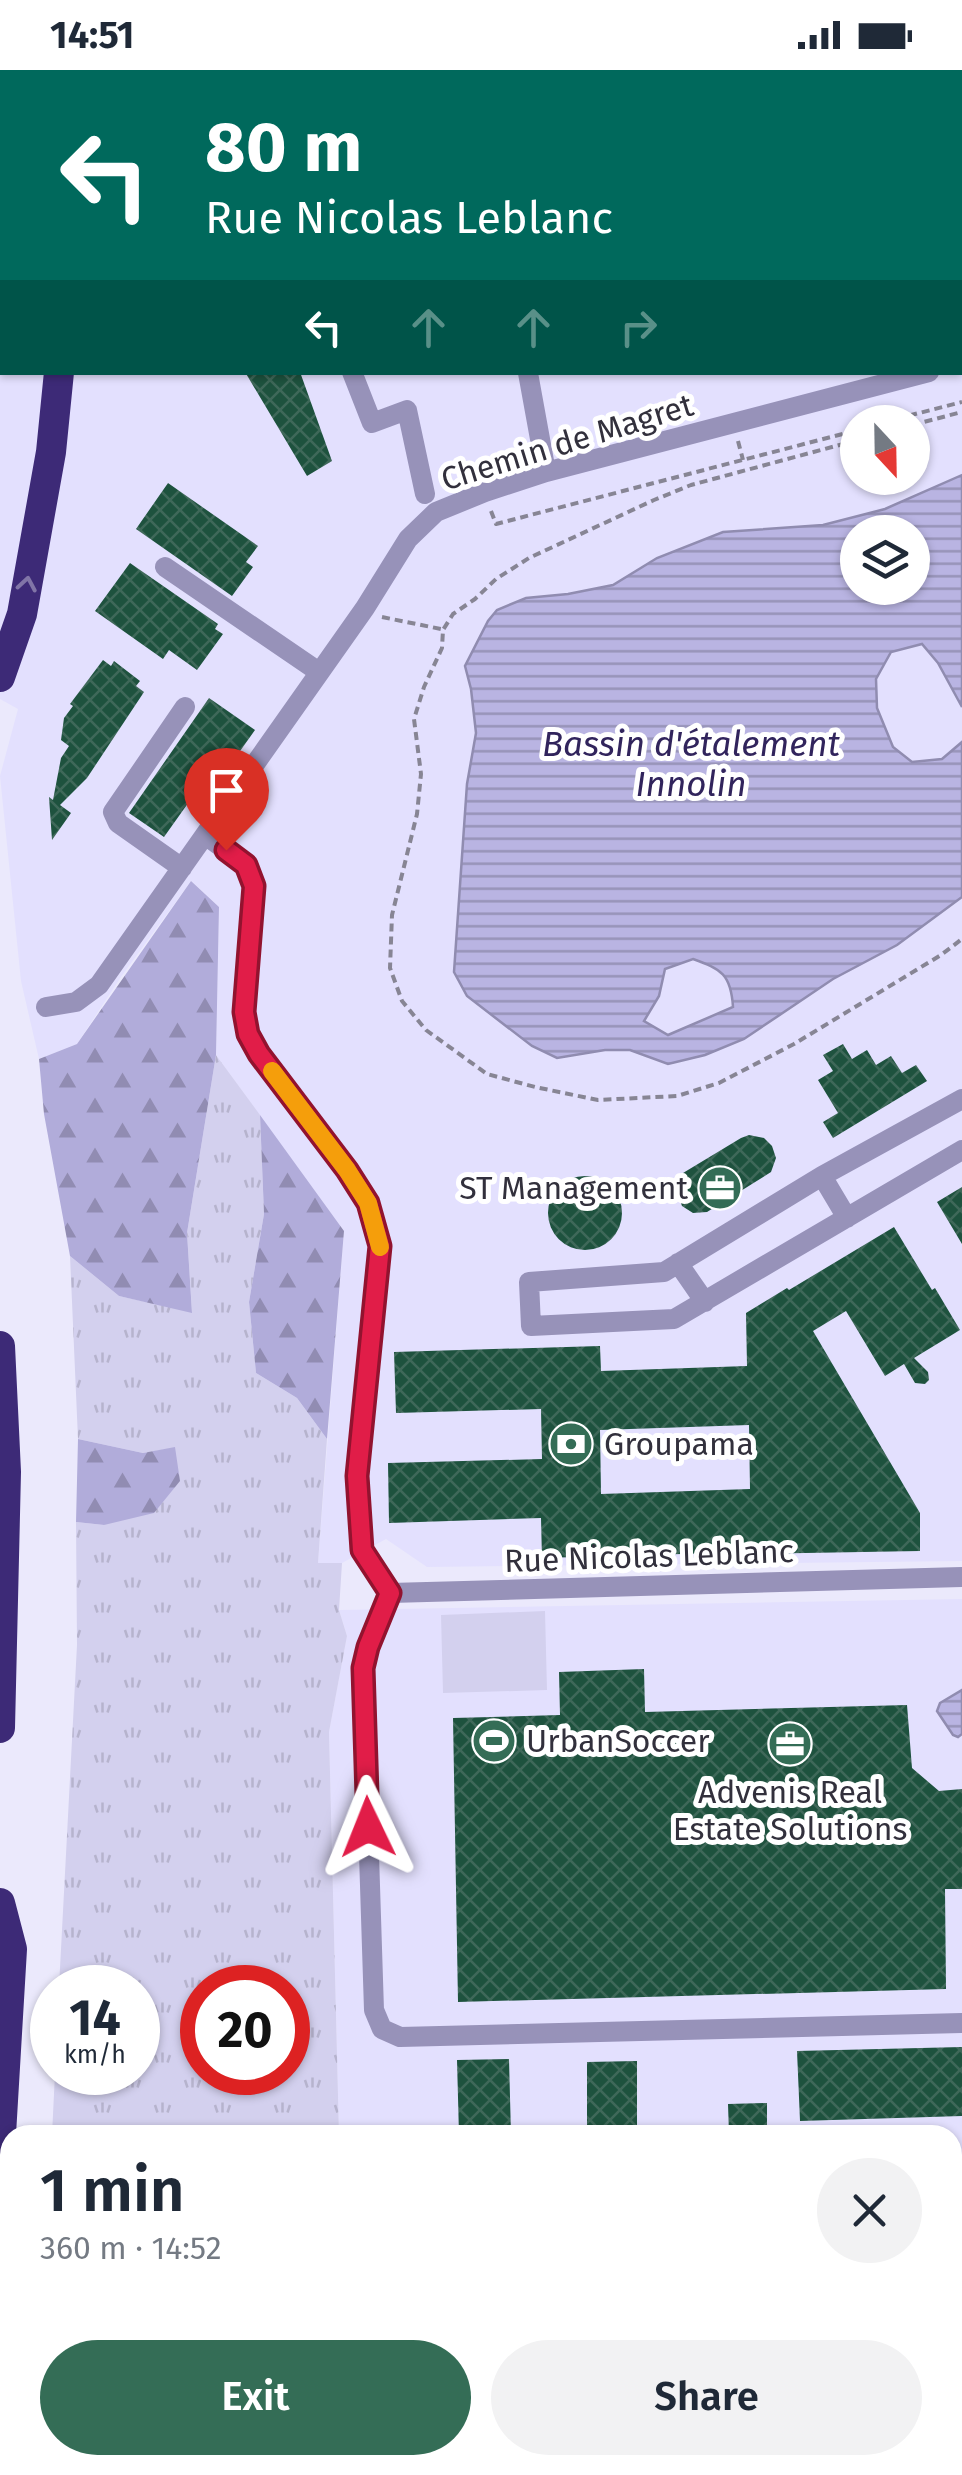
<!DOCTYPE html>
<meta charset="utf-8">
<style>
:root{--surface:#fff;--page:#f2f2f3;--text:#1f2937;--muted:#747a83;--accent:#346d56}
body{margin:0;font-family:"Fira Sans",sans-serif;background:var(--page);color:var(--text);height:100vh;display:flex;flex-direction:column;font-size:38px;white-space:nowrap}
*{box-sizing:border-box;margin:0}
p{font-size:32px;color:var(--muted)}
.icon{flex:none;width:55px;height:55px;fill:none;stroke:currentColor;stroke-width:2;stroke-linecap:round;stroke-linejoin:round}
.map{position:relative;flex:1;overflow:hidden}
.details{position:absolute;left:0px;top:2055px;width:962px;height:350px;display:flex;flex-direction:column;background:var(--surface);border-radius:30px 30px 0 0;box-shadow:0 2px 8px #0004}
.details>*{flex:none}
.top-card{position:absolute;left:0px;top:0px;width:962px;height:305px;box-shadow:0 2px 8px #0004;background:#00695c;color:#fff;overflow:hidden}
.needle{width:65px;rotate:158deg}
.tools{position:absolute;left:840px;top:335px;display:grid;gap:20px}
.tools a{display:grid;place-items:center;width:90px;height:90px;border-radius:50%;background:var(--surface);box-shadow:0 2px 8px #0004;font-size:50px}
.speed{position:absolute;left:30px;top:1895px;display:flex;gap:20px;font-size:50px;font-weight:700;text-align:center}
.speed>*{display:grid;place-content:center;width:130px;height:130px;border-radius:50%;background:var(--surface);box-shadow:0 2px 8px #0004;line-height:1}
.speed small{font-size:25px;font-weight:400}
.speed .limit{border:15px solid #d22;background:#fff;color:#111}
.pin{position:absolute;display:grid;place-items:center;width:85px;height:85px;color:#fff;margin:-102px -42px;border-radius:50% 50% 50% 0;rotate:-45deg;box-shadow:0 0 10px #0007}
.pin .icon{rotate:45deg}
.me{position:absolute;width:110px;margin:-55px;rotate:358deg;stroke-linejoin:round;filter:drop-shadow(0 0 8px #0008)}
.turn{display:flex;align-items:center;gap:35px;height:210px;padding:0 40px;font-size:45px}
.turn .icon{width:130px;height:130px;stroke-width:2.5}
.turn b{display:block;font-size:70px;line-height:85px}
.lanes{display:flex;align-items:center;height:95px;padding:0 40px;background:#0003;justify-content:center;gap:50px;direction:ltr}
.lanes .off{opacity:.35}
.round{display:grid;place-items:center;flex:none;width:105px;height:105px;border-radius:52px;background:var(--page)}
.overview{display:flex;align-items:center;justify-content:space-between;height:170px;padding:0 40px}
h1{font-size:60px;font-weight:600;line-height:75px}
.cta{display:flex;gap:20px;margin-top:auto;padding:20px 40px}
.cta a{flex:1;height:115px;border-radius:60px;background:var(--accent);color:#fff;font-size:40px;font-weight:600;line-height:115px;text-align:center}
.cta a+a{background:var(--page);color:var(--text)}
.status{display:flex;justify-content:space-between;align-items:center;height:70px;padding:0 50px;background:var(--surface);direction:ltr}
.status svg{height:28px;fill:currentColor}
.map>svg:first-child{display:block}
.built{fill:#e3e0fe;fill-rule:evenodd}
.grass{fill:url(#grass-tufts);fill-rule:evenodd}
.forest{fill:url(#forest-firs)}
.green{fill:#d3d0ee}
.water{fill:url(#water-rules);stroke:#908cb0;stroke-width:2.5;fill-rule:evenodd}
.building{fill:url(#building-cross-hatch);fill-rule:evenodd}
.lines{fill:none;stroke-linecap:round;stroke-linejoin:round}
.path{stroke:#878594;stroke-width:4;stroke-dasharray:8 5;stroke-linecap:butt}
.minor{stroke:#9792b9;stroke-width:20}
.highway{stroke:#3d2a77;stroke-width:30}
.oneway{stroke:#8175a7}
.route-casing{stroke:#92132f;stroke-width:25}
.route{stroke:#e11d48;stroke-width:18}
.slow{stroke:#f59e0b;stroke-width:18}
.labels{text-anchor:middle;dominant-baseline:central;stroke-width:10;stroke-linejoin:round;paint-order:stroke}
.street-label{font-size:32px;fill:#32303c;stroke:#fff}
.poi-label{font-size:32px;fill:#32303c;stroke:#fff;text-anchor:start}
.water-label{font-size:35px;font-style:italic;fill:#31245c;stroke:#fff}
</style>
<div class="status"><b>14:51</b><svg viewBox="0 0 49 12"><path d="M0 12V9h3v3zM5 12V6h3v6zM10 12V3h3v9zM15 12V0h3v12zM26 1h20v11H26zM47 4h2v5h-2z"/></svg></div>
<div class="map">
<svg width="962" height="2405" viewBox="0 0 962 2405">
<defs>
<pattern id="grass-tufts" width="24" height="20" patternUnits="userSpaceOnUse" patternTransform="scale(2.5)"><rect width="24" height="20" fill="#d3d0ee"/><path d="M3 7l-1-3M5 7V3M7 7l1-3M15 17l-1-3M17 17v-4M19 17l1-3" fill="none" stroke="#b6b3cd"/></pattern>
<pattern id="forest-firs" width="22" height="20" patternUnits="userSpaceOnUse" patternTransform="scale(2.5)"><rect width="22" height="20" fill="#b1acda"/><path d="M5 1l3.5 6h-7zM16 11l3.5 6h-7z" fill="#918cb2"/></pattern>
<pattern id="water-rules" width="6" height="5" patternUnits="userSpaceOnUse" patternTransform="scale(2.5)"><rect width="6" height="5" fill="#b9b4e2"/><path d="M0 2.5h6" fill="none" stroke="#9793b8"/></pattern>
<pattern id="building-cross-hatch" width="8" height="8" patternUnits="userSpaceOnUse" patternTransform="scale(2.5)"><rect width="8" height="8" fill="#1e523e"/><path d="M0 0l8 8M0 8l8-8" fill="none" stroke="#3f6859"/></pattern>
</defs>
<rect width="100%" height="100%" fill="#ebe9fc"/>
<path class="built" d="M474,0h488v1491l-535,6 -41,-28 -44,24h-24l26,-332 -128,-176 3,-148 -28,-26 -70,96 -44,67 -38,15 -18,-78 -21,-205 18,-67 -18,-10v-576l2,-1v250h958v-300h-495zM858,352h54v56h-54zM858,462h54v56h-54z
M962,1529v687h-9l-1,-151h-613l-10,-403 18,-96 -8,-26z"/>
<path class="grass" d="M216,985l44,60 4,99 -15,88 7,71 41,25 30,41 -9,124h24l-3,47 8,26 -18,96 10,403h-287l3,-62 83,-1v-84l-79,-1 18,-342 -1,-123 28,3 70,-77 -31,5 -65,-14 -8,-183 49,40 73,16 -5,-79zM202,1918h86v84h-86z"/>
<path class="forest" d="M191,811l28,26 -3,148 -29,178 5,80 -73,-17 -49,-40 -26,-142 -5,-55 38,-15z
M260,1045l84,116 -17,208 -30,-41 -41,-25 -7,-71 15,-88z
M78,1369l65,14 32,-6 5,34 -26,32 -50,12 -28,-3z"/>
<path class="green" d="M545,1541l2,79 -104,3 -2,-78z"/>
<path class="water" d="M962,405v232l-24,-44 -16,-19 -31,8 -15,27 1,29 16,39 19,15 30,-3 20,-17v155l-65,48 -64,34 -89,60 -39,16 -37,9 -38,-14h-25l-48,8 -25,-12 -65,-50 -13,-24 13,-188 9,-51 -5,-44 -6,-23 23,-45 9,-11 29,-12 42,-4 45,-9 44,-27 66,-26 100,-7 62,-16zM858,462h54v56h-54zM693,889c28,10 38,15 40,48l-65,28 -24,-14 15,-25 6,-27z
M962,1620v44l-4,3 -5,-2 -16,-24 3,-8z"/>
<path class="building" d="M245,302h55l32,89 -25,15z
M168,413l90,63 -12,16 7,5 -21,29 -96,-67z
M130,493l88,61 -3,5 8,5 -26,36 -28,-20 -6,9 -68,-48z
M103,590l8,6 3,-5 26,20 -4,5 8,6 -57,86 -27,27 11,8 -19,27 -3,-43 4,3 8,-42 8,-12 -8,-6 3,-22 9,-12 -3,-2z
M209,628l46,32 -22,31 -10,-7 -59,83 -35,-24z
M843,974l9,15 15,-9 9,15 15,-9 11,17 14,-8 11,16 -94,57 -10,-16 15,-9 -20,-33 15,-9 -10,-16z
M749,1065l15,3 8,8 4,12 -5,14 -64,40 -14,1 -11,-7 -6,-17 7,-16 58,-35z
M548 1143a37 37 0 1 1 74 0a37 37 0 1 1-74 0Z
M962,1117v57l-25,-42z
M894,1157l38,63 3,-2 25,42 -46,28 14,14 1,8 -4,4 -10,-1 -11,-19 -19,12 -39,-65 -33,20 107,182v38l-168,3v-2l-210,6 -1,-40 -152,5 -1,-60 154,-4 -1,-50 -145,4 -2,-61 206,-6 1,25 146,-5 -1,-53 41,-25 2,2zM749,1355l1,64 -149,5 -1,-64z
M644,1599l1,43 262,-7 5,63 27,23 23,-2v100h-17l1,100 -488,13 -5,-284 107,-3 -1,-43z
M962,1977v69l-162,5 -3,-70z
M509,1989l2,76h-52l-2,-75z
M637,1991v74h-50v-73z
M767,2033v32h-38l-1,-31z"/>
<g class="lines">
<path class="path" d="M884,352l78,-20
M912,355l50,-13
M858,370l-167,45 -37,15 -125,58 -33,21 -21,20 -22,15 -10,16 -1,18 -18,39 -10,32 7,55 -4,40 -25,101 -2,53 12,33 24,29 61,44 48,13 63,13 79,-4 42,-13 75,-39 147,-89 21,-16
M738,371l5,19
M491,441l5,13 362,-94
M382,547l59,12"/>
<path class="minor" d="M568,0l1,2
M107,2l12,-2
M393,2l9,-2
M0,26l2,-1
M0,193l2,-1
M960,294h2
M352,302l20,51 35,-13 18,84
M528,303l18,99
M165,497l154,105
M205,765l41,30 8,21 -10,126 4,22 11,20 88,116 21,33 12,43 -23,230 5,74 28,43 572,-16
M182,798l-64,-45 -5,-11 72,-105
M46,937l30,-5 23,-17 266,-377 43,-69 28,-27 49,-20 61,-20 383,-100
M962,1029l-140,77 -158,96 -135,10 2,44 143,-7 288,-169
M822,1106l25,42
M678,1193l27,39
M390,1523l-22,54 -5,21 11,342 8,19 18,8 562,-14
M952,2303h10
M713,2395l1,10"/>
<path class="highway" d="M0,607l22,-63 29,-162 8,-80
M0,1276l6,126 -6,256
M0,1833l12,46 -12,202"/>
</g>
<defs><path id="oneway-chevron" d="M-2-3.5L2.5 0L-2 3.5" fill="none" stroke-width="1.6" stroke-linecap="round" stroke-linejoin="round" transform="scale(2.5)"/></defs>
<use class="oneway" href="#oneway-chevron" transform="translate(27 514) rotate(-80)"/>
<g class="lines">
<defs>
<path id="route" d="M226,780l20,15 8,21 -10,126 4,22 11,20 88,116 21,33 12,43 -23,230 5,74 28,43 -22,54 -5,21 5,159"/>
</defs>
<use href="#route" class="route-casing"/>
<use href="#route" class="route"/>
<path class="slow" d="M272,1001l75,99 21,33 12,44"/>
</g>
<defs>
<symbol id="office-disc" viewBox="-11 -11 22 22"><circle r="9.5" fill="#346d56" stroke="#fff"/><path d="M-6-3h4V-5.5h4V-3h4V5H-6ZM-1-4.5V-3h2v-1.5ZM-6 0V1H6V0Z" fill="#fff"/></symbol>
<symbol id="bank-disc" viewBox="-11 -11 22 22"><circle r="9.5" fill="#346d56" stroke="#fff"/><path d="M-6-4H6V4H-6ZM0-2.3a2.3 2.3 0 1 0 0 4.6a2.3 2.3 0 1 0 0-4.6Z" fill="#fff"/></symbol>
<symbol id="stadium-disc" viewBox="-11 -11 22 22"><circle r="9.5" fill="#346d56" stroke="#fff"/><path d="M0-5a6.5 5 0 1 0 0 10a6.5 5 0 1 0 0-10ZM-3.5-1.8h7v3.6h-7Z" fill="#fff"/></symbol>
</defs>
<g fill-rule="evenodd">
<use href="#office-disc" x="695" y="1093" width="50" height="50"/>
<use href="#bank-disc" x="546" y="1349" width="50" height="50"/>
<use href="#stadium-disc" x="469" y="1646" width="50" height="50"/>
<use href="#office-disc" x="765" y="1649" width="50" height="50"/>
</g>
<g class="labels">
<g class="street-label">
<text transform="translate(567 372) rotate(-17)">Chemin de Magret</text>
<text transform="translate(649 1486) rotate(-2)">Rue Nicolas Leblanc</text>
</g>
<g class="poi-label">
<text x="688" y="1118" text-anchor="end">ST Management</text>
<text x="604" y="1374">Groupama</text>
<text x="526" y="1671">UrbanSoccer</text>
<text x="790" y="1722" text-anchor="middle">Advenis Real<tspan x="790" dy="37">Estate Solutions</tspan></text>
</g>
<g class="water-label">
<text x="691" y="674">Bassin d'étalement<tspan x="691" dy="40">Innolin</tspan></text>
</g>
</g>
</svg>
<div class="tools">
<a><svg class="needle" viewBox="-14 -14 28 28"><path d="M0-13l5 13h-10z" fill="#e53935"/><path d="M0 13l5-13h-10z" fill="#747a83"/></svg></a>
<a><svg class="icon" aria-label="layers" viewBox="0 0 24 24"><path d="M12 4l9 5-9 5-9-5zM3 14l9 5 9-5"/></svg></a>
</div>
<div class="speed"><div>14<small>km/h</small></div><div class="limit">20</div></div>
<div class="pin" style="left:226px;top:780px;background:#d93025"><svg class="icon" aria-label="arrive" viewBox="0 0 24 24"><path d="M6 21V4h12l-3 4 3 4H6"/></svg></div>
<svg class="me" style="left:368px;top:1757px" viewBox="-20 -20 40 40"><path d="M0-17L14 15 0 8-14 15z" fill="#e11d48" stroke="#fff" stroke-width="4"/></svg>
<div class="top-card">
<div class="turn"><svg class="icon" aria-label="left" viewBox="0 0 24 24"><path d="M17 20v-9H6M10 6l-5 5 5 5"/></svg><div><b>80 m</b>Rue Nicolas Leblanc</div></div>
<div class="lanes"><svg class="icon" aria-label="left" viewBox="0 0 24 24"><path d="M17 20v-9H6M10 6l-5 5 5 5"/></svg><svg class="icon off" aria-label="ahead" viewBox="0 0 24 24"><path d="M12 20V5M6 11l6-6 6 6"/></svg><svg class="icon off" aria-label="ahead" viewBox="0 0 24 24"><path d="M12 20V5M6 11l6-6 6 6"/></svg><svg class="icon off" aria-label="right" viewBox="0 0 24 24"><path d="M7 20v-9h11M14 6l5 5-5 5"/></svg></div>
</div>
<section class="details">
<div class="overview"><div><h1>1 min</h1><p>360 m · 14:52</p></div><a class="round"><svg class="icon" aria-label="close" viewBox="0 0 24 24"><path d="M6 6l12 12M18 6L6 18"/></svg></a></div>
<div class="cta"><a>Exit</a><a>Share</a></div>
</section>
</div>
